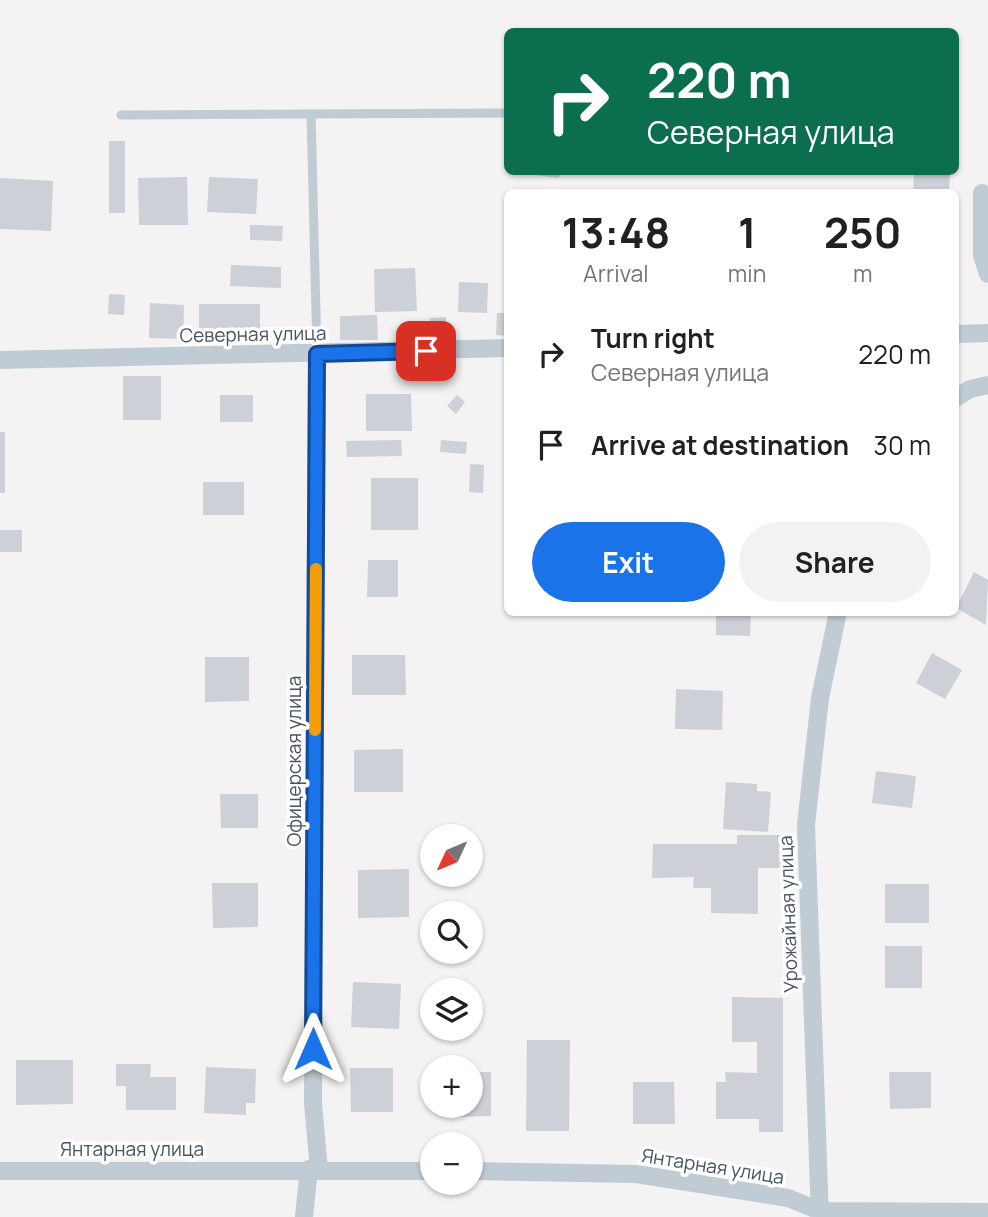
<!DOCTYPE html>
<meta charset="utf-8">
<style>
:root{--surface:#fff;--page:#f2f2f2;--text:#202124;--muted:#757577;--accent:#1a73e8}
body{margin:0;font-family:Manrope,sans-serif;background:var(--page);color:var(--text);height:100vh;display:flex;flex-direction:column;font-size:26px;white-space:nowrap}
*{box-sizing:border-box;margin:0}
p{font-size:23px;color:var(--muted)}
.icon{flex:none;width:38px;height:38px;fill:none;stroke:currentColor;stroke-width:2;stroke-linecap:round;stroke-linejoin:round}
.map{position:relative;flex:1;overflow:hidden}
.drawer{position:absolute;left:504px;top:189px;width:455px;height:427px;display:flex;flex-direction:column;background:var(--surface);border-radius:10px;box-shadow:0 2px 5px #0004}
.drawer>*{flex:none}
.top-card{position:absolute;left:504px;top:28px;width:455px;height:147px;border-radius:10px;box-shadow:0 2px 5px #0004;background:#0b6e4f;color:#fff;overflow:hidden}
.needle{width:46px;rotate:226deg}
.controls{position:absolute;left:420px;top:824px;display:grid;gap:14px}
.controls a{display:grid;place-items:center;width:63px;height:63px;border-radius:50%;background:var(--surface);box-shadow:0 2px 5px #0004;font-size:35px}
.pin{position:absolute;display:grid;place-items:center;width:60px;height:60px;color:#fff;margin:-30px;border-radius:14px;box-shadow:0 4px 10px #0006}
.me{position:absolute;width:77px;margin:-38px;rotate:0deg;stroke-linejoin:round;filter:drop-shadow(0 0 5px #0008)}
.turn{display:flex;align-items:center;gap:24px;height:147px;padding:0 28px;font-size:32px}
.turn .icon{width:91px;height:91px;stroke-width:2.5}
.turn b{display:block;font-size:49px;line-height:60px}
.eta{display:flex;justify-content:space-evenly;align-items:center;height:119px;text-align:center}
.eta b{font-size:42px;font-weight:700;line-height:49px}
.primary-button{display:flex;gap:14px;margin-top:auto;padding:14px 28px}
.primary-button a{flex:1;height:80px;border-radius:42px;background:var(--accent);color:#fff;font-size:28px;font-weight:700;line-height:80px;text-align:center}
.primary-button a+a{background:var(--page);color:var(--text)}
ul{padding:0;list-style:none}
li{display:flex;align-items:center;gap:21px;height:91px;padding:0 28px}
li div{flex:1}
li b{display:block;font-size:26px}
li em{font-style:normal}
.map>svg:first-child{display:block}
.building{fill:#cdd0d7}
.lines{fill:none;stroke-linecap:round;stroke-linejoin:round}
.service{stroke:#c1cbd4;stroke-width:9}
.minor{stroke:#c1cbd4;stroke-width:18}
.route-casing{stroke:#114b97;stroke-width:18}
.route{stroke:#1a73e8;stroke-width:12}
.slow{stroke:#f59e0b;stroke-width:12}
.labels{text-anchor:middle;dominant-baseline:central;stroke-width:7;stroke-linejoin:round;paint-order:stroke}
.street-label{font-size:19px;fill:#475362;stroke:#fff}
</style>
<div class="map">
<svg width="988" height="1217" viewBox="0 0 988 1217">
<rect width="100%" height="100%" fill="#f4f2f2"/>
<path class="building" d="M109,141h16v72h-16z
M527,172h33l-1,6 -32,-4z
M914,172l36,1 -1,19h-36z
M187,177l1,48h-49l-1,-47z
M209,177l49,2 -2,35 -49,-2z
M0,178l53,3 -2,50 -51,-2z
M250,225l33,1 -1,15 -32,-1z
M231,265l50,2v21l-51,-2z
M415,268l2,43 -42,1 -1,-43z
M459,282l29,1 -1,30 -29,-1z
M109,294l16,1 -1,20 -16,-1z
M150,303l34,2 -1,34 -34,-1z
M199,304h61v34h-61z
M497,313h11v23l-12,-1z
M377,315l1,25h-38v-24z
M446,317l1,20h-16l-1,-19z
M123,376h38v44h-38z
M366,394h45l1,37h-46z
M220,395h33v27h-33z
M457,395l8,7 -9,12 -9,-8z
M0,432h5v61h-5z
M401,440l1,16 -55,1 -1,-16z
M441,440l26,2 -1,12 -26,-2z
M470,464l14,1 -1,28 -14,-1z
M371,478h47v52h-47z
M203,482h41v33h-41z
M0,530h22v22h-22z
M368,560h30v37h-31z
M974,572l14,8 -2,45 -30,-17z
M716,612h35l-1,24 -34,-1z
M932,653l30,17 -17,29 -29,-16z
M352,655h53l1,40h-54z
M205,657h44v44l-44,1z
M676,689l47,2 -1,39 -47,-1z
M403,749v43h-49v-42z
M876,771l40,5 -4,32 -40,-5z
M726,782l31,2v7l14,1 -3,40 -45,-3z
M220,794h38v34h-37z
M737,835h44v33h-23v46l-47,-1v-25h-18l1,-11 -42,1 1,-34h84z
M409,869v48l-51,1v-48z
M212,883h46v44l-45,1z
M885,884h44v39h-44z
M885,946h37v42h-37z
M353,982l48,2 -2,45 -48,-2z
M732,997l51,1v134h-24v-13h-43v-37h10l-1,-10 32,1v-31h-25z
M527,1040h43l-1,91h-43z
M16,1060h57v44l-57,1z
M116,1064h35l-1,13h26v33h-50v-24h-10z
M206,1067l50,2 -1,34h-9v12l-42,-2z
M350,1068h43v44h-42z
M471,1072h20v44l-39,1v-11h19z
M889,1072h42v36l-41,1z
M633,1082h41l1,42h-42z"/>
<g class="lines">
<path class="service" d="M311,114l6,240
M121,115l387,-2"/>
<path class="minor" d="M982,193v62l6,19
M956,334l32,-1
M317,354l-4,750 6,65
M0,360l508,-12
M956,398l14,-9 18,-4
M0,1171h432
M471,1171l165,3 152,24 32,13 168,1
M304,1217l5,-48
M820,1217l-14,-392 14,-127 18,-86"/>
</g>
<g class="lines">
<defs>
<path id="route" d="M313,1049l4,-695 109,-3"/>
</defs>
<use href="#route" class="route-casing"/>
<use href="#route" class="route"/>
<path class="slow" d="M315,730l1,-161"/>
</g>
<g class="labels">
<g class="street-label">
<text transform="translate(253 334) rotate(-1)">Северная улица</text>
<text transform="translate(294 761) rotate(-90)">Офицерская улица</text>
<text transform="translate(788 914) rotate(-92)">Урожайная улица</text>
<text x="132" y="1149">Янтарная улица</text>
<text transform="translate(713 1166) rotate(9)">Янтарная улица</text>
</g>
</g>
</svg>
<div class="controls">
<a><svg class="needle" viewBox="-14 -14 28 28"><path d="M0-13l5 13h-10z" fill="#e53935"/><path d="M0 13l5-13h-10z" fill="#757577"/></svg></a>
<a><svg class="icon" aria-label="search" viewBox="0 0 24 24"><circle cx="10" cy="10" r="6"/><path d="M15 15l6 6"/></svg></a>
<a><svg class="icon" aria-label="layers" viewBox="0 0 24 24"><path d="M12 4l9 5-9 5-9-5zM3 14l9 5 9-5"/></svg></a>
<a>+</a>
<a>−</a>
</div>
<div class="pin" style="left:426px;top:351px;background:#d93025"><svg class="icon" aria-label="arrive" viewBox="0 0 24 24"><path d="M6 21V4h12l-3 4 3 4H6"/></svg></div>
<svg class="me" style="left:313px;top:1049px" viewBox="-20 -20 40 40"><path d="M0-17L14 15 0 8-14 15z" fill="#1a73e8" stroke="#fff" stroke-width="4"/></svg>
<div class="top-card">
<div class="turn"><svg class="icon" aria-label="right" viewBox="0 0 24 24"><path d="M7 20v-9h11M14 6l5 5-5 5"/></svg><div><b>220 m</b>Северная улица</div></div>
</div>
<section class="drawer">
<div class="eta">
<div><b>13:48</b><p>Arrival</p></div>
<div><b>1</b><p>min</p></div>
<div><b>250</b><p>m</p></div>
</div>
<ul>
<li><svg class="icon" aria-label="right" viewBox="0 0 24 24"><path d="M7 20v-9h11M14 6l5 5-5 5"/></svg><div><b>Turn right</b><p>Северная улица</p></div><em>220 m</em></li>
<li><svg class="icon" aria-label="arrive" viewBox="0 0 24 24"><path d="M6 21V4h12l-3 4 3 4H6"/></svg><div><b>Arrive at destination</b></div><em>30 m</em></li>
</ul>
<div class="primary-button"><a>Exit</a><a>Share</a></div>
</section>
</div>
